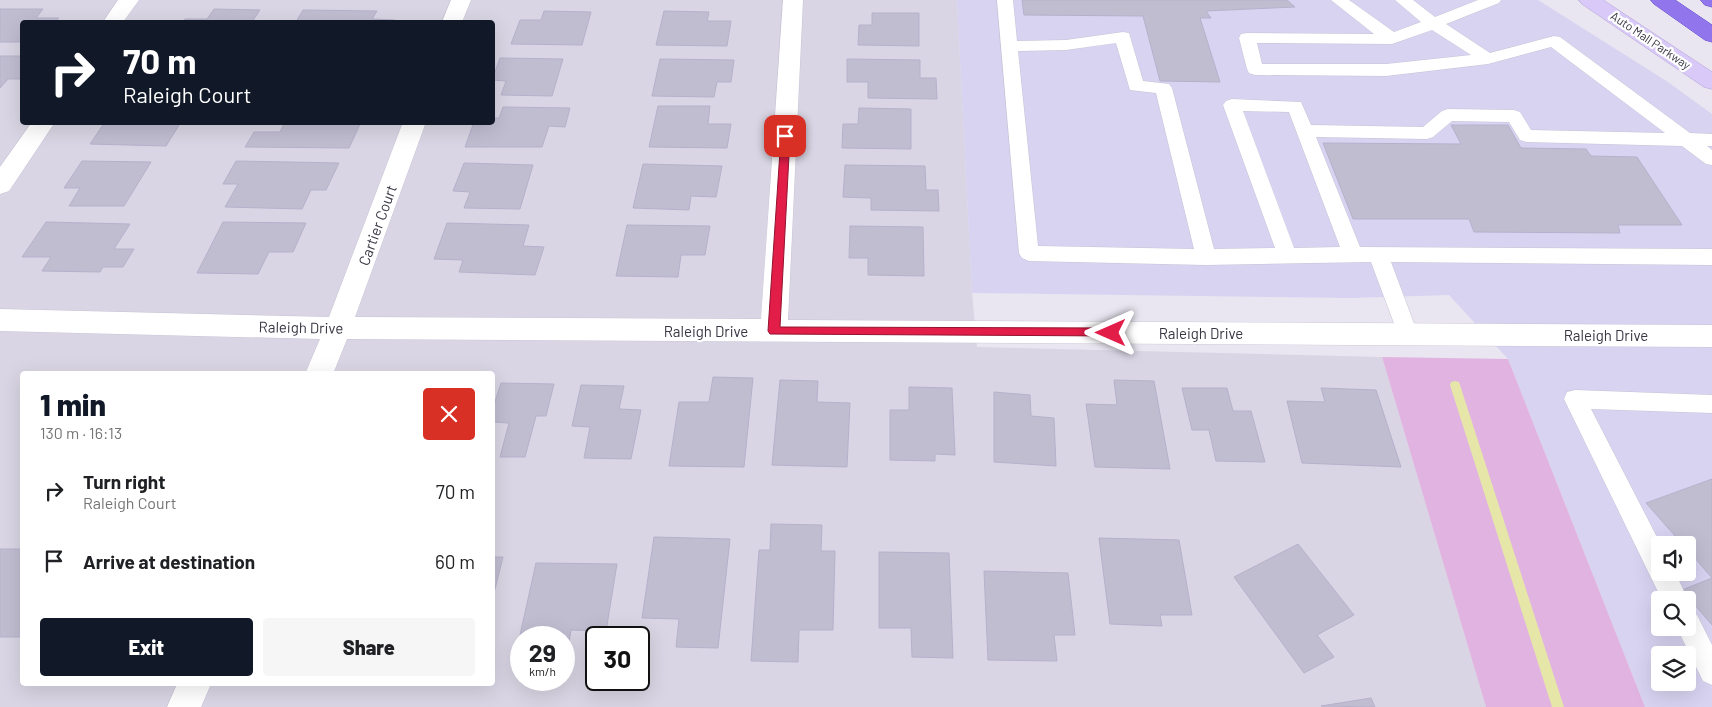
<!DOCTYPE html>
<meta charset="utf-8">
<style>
:root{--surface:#fff;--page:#f6f6f6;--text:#202124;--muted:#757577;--accent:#111827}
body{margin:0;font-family:Barlow,sans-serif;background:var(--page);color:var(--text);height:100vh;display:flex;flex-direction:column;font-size:19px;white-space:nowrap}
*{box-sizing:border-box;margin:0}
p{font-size:16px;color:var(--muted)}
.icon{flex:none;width:28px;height:28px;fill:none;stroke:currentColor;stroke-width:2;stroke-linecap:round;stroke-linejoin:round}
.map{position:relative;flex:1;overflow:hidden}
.details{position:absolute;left:20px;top:371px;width:475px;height:315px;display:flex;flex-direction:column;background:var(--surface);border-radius:5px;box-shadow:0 5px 20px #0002}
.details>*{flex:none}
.guide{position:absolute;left:20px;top:20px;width:475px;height:105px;border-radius:5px;box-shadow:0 5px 20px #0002;background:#111827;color:#fff;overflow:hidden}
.fabs{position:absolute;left:1651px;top:536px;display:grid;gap:10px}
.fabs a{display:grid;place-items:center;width:45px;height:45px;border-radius:5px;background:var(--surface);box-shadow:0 5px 20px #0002;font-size:25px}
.speed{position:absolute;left:510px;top:626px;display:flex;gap:10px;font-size:25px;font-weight:700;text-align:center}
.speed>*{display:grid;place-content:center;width:65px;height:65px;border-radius:50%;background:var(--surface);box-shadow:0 5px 20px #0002;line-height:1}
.speed small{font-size:12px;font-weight:400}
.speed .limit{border:2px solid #111;border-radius:8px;background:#fff;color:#111}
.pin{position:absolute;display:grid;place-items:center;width:42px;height:42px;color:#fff;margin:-21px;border-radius:10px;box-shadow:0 2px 8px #0006}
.me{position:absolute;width:55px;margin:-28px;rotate:270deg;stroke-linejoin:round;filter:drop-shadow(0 0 4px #0008)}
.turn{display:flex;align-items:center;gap:18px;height:105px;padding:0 20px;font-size:22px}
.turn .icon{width:65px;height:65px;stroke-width:2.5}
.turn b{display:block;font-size:35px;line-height:42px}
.round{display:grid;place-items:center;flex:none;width:52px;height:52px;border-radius:5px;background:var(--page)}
.overview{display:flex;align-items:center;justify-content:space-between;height:85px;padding:0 20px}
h1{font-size:30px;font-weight:800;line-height:38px;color:var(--accent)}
.action{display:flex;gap:10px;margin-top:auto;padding:10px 20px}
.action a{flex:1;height:58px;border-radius:5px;background:var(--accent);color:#fff;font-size:20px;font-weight:800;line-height:58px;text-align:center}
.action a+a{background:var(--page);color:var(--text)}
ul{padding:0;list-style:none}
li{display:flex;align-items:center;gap:15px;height:70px;padding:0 20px}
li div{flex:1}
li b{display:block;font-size:19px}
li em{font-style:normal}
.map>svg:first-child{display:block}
.residential{fill:#d9d5e4;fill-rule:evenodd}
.commercial{fill:#d7d3f1;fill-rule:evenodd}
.green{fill:#e1b3e0}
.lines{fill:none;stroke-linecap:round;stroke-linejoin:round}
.stream{fill:#e7e6a9;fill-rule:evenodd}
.building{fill:#c0bdd1;stroke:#b6b1cb}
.lane-casing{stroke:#c8c4d6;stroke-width:1}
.street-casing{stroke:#c8c4d6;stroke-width:1}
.secondary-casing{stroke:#b1a1d4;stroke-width:1}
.highway-casing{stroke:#6146ca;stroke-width:1}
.lane{fill:#fff;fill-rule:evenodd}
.street{fill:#fff;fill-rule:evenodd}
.secondary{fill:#d8c9f8;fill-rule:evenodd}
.highway{fill:#9175ed;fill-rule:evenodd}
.route{fill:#e11d48;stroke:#92132f}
.labels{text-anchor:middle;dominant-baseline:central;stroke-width:4.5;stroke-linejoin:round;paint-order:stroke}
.far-street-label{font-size:12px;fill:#383643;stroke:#fff}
.street-label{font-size:15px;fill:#383643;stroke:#fff}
</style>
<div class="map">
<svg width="1712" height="707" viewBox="0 0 1712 707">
<rect width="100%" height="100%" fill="#e9e6f1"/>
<path class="residential" d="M0,0h957l15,293 5,54 405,10 104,350h-1486zM22,22h470v100h-470zM22,374h470v310h-470zM521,638h43v42h-43zM596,638h43v42h-43z"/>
<path class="commercial" d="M957,0h581l130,82 44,32v593h-67l-137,-348 -59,-64 -98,3 -379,-5zM1660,545h28v27h-28zM1660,600h28v28h-28zM1660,655h28v27h-28z"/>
<path class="green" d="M1382,357l126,2 137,348h-159z"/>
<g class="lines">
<path class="stream" d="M1455,381l4,1 1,3 104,322h-12l-102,-322 1,-3z"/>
</g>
<path class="building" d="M1022,0h265l8,7 -89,4 5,7h-11l20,64 -60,-1 -17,-65 -119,-1z
M0,9h43l-7,9h23l-4,4h-33v20h-22z
M214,9l46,1 -8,12h-69l2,-3h22z
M303,10l74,1 -5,8 23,1 -1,2h-98z
M544,11l47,1 -9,33 -71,-1 9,-24h21z
M664,11l45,1 -2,9h24l-4,25 -71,-1z
M872,13h47v33l-61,-1 1,-20h13z
M0,56h22v21l-1,2h-13l-8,9z
M500,58l63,1 -11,37 -51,-1 5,-14 -14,-1z
M660,59l74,1 -3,22h-14l-3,15 -62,-1z
M847,59l73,1v18h16l1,21 -69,-1v-16h-21z
M658,106h52l-2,18h23l-4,24 -78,-1z
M503,107l67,1 -5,19 -16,-1 -7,21h-77l9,-25h18v-4h7z
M859,108l52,1v40l-69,-1 1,-24h15z
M105,122h76l-15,24 -76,-2z
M285,122h76l-12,26 -104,-1 9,-15h26z
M1451,125h57l13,23 65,1 5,7 46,1 45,68h-64l2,8 -146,-1 -5,-13h-116l-30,-76 138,1z
M82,161l69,1 -27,44h-55l11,-18h-16z
M236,161l103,2 -13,27h-15l-9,19 -77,-2 13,-23h-15z
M464,163l69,2 -13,44 -56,-1 6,-16 -17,-1z
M643,164l79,2 -6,31 -25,-1 -2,14 -56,-2z
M845,165l80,1 1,24h12l1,21 -68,-1v-12l-28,-1z
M46,222l84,2 -16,25h20l-11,18h-20l-3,5 -58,-1 9,-14h-29z
M223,222l83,1 -13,29h-24l-11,22 -61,-1z
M447,223l82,2 -6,21 21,1 -9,28 -76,-3 4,-12 -29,-1z
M627,225l83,1 -5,29h-24l-3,22 -62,-1z
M850,226l73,1 1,49 -56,-1v-17h-19z
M713,377l40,1 -9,89 -75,-1 10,-64h30z
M780,380l38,1 -1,21 33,1 -3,64 -75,-2z
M1114,380l40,1 16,88 -75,-2 -9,-63 31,1z
M501,383l53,1 -8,32h-10l-11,41h-25l9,-34 -17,-1v-11z
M581,385l43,1 -5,23 22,1 -10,49 -47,-1 6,-31 -18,-1z
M909,387l43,1 3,67 -20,-1v7l-45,-1v-50h19z
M1182,388h45l6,23h18l14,51 -49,-1 -7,-31h-17z
M1321,388l55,2 25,77 -99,-4 -15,-62 38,1z
M994,392l36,3 1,21 23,2 2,48 -62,-4z
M1712,479v146l-30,-35 30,-12 -24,-28v-5h-5l-37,-42z
M771,524l51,1 -1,26h14l-2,79h-34l-1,32 -47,-1 8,-111h11z
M654,537l76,2 -12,109 -42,-1 3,-28 -37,-1z
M1099,538l80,2 13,75h-32l2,11 -52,-2z
M1298,544l56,71 -37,20 17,22 -30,16 -70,-96z
M0,549h22v88h-22z
M879,552l70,1 4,105 -41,-1 -1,-29h-32z
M492,557h11l-11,44z
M536,563l81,1 -11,67 -35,-1 -4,24h-3v-16h-43v15h-5z
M984,571l84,2 7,62h-21l3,26 -69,-1z
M1371,698l4,9 -54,-1z"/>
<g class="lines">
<defs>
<path id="lane" d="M997,0h16l4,41 49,-1 57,-8 6,1 14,48 26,3 3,4 42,161 61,-1 -52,-143 3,-4 6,-2 69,3 10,23 112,2 19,-16 6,-2 66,1 6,2 11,18 134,3 -114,-86 -63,17 -102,12 -131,-1 -6,-2 -2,-4 -8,-31 2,-4 6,-1 127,1 -43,-34h18l45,32 27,-10 -26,-22h18l22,17 43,-17h23l-2,3 -53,21 44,29 64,-17 6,1 130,96 22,1v12h-5l5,4v15l-6,-1 -24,-18 -156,-4 -6,-2 -11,-18 -57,-1 -19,16 -6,2 -111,-2 44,110 352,2v16l-321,-3 27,72 -3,6 -7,3 -7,-3 -3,-6 -27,-72 -165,3 -177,-4 -7,-3 -3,-5zM1432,30l39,25 -85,9h-124l-5,-21 135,1zM1116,43l14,47 26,3 38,156 -156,-3 -20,-195 48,-1zM1243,111l46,1 51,135 -46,1z
M1575,390l137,5v18l-121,-4 70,136 -1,27h15l13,28h-26l-98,-201 3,-7z
M1688,611l9,4 15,30v40l-9,-4 -26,-53h11z"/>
<path id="street" d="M118,0h21l-16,22h-20z
M451,0h20l-9,22h-20z
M783,0h20l-15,320 924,5v22l-1365,-8 -14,35h-28l15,-35 -320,-8v-22l329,8 74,-195h23l-71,195 406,2z
M32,122h23l-46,69 -9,3v-27z
M177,684h34l-10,23h-34z"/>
<path id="secondary" d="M1579,0h24l109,72v17l-8,-2 -122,-83z"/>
<path id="highway" d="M1651,0h24l37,25v17l-7,-2 -51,-36z
M1701,0h11v7l-7,-2z"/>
</defs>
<use href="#lane" class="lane-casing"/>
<use href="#street" class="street-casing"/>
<use href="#secondary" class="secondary-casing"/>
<use href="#highway" class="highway-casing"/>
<use href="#lane" class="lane"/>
<use href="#street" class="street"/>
<use href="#secondary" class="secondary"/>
<use href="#highway" class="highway"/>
</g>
<path class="route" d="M785,132l5,4 -10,191 331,1 5,5 -1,3 -345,-2 -2,-3 13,-195z"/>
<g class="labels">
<g class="far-street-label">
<text transform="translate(1651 40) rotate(34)">Auto Mall Parkway</text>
</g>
<g class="street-label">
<text transform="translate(377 225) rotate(-70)">Cartier Court</text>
<text transform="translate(301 327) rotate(1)">Raleigh Drive</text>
<text x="706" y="331">Raleigh Drive</text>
<text x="1201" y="333">Raleigh Drive</text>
<text x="1606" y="335">Raleigh Drive</text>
</g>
</g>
</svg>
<div class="fabs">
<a><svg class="icon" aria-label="sound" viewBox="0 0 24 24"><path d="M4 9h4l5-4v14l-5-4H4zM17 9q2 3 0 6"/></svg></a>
<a><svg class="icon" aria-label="search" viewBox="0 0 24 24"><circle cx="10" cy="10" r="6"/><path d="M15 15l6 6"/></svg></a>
<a><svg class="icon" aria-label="layers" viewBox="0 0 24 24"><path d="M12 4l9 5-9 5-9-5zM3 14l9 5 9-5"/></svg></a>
</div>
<div class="speed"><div>29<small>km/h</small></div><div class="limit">30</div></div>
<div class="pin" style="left:785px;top:136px;background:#d93025"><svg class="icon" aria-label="arrive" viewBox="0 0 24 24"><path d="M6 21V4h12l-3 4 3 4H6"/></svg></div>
<svg class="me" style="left:1111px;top:333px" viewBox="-20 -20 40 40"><path d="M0-17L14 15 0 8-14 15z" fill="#e11d48" stroke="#fff" stroke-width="4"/></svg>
<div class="guide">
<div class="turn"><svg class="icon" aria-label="right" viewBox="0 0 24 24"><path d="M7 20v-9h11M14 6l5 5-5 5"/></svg><div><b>70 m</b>Raleigh Court</div></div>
</div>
<section class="details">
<div class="overview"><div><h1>1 min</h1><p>130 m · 16:13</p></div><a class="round" style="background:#d93025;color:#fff"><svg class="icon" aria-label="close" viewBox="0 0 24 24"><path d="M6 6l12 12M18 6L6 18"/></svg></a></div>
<ul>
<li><svg class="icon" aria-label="right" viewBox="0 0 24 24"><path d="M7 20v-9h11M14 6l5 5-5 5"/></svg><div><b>Turn right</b><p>Raleigh Court</p></div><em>70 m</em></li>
<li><svg class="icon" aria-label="arrive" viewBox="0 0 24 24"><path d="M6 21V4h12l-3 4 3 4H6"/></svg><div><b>Arrive at destination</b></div><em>60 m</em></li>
</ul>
<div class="action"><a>Exit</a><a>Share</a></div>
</section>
</div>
